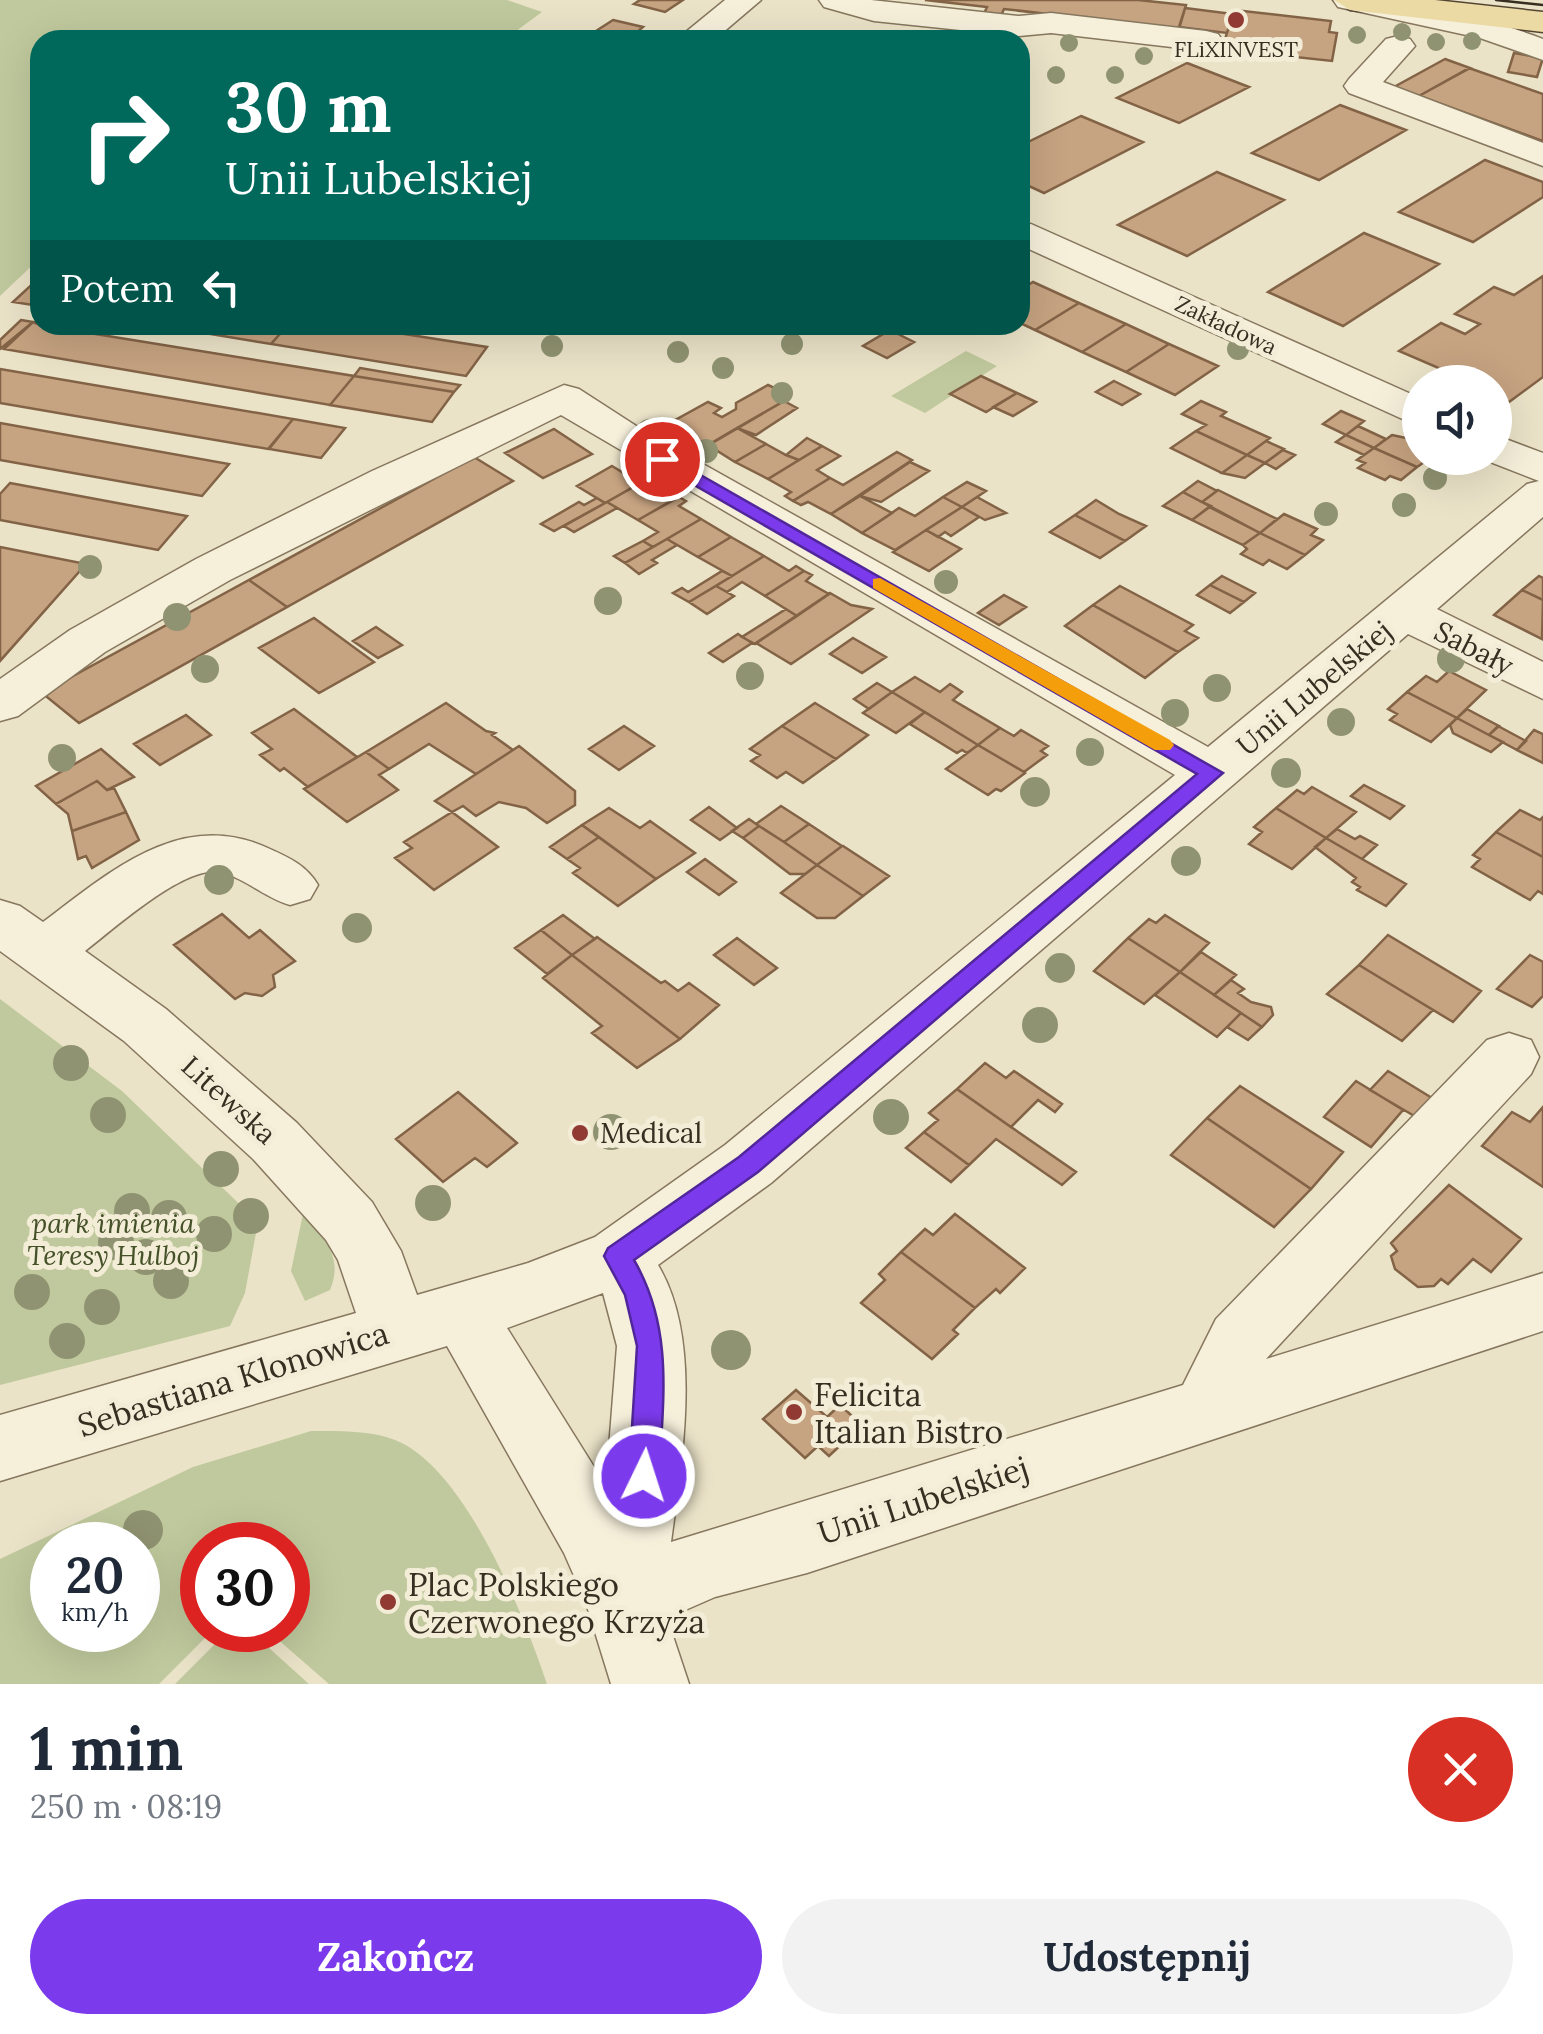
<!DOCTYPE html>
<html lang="pl">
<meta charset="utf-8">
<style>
:root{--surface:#fff;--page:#f2f2f3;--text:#1f2937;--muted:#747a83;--accent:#7c3aed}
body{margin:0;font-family:Lora,serif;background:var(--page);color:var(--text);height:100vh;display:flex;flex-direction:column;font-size:38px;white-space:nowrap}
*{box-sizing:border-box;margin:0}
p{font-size:32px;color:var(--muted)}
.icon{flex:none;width:55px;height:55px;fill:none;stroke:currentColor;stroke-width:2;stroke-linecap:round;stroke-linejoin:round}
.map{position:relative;height:1684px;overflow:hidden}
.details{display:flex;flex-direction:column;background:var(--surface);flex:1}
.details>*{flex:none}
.banner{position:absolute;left:30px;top:30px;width:1000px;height:305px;border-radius:30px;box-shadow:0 10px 40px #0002;background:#00695c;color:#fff;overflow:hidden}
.buttons{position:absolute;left:1402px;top:365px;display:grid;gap:20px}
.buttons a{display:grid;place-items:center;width:110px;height:110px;border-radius:50%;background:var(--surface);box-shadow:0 10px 40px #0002;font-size:50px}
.speed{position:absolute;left:30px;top:1522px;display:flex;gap:20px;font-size:50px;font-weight:700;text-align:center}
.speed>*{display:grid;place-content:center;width:130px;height:130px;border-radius:50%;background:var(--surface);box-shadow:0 10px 40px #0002;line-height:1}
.speed small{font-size:25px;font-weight:400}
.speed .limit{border:15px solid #d22;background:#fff;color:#111}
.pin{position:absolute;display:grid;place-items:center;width:85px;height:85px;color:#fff;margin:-42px;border:5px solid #fff;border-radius:50%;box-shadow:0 2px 10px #0007}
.me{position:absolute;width:110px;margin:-55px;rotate:4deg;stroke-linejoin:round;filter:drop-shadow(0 0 8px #0008)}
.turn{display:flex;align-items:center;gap:35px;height:210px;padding:0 30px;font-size:45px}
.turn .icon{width:130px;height:130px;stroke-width:2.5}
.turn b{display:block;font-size:70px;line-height:85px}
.then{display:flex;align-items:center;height:95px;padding:0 30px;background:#0003;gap:20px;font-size:38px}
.round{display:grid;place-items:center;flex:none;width:105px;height:105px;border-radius:52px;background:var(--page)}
.headline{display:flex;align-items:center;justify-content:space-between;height:170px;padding:0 30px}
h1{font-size:60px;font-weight:800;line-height:75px}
.action{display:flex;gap:20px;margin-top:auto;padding:20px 30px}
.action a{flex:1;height:115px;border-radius:60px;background:var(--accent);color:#fff;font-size:40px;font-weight:800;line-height:115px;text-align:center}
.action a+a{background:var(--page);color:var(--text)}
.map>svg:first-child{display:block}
.green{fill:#c0c99d;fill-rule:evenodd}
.building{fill:#c6a381;stroke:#836346;stroke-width:2.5}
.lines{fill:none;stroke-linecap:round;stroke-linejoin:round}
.minor-casing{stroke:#86775e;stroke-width:3}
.major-casing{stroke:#544532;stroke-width:3}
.minor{fill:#f6f0db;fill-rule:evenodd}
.major{fill:#ebdaa4;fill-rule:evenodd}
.tram{stroke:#372e21;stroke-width:2.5}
.tree{fill:#909371}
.route{fill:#7c3aed;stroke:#51269a;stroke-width:2.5}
.slow{fill:#f59e0b}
.poi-dot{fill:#903a33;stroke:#f3edd7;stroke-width:4}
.labels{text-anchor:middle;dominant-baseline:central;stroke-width:10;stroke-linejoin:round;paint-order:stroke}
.far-poi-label{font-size:22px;fill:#372e21;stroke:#f3edd7}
.far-street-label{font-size:22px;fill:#372e21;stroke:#f3edd7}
.street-label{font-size:28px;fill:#372e21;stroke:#f3edd7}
.poi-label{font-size:28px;fill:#372e21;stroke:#f3edd7;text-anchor:start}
.park-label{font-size:28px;font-style:italic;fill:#455229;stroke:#f3edd7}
.near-street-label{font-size:32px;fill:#372e21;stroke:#f3edd7}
.near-poi-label{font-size:32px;fill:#372e21;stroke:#f3edd7;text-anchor:start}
</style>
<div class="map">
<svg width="1543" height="1684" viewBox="0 0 1543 1684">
<rect width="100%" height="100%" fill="#ebe3c8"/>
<path class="green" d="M0,0h507l35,12 -38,28h-464v218l-40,38z
M966,351l31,15 -72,47 -34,-17z
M0,999l122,92 136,131 -13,71 -15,33 -230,59z
M303,1214c21,23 41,43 27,76l-25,11 -14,-30z
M311,1431c27,0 59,-1 84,9 70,27 129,175 152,244h-218l-62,-54h21v-85h-86v85h11l-54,54h-159v-125l193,-92zM52,1545h86v85h-86z
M229,1630h20l60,54h-134z"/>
<path class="building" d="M640,0h43l-18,12 -31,-8z
M925,0h213l48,5 -7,24 -175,-20 -5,11 -17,-2 5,-11z
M1185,8l48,6 -6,19 -48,-6z
M1234,10l97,11 -2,11 8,1 -5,28 -110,-12z
M613,20l30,7 -15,13h-46z
M1514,53l29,5 -6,19 -29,-5z
M1445,59l25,9 -51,28 -25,-9z
M1187,63l62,24 -70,36 -62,-25z
M1469,68l74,26v47l-124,-45z
M1340,105l66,25 -87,50 -67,-27z
M1081,116l62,26 -99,51 -24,-11v-36z
M1485,160l58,22v15l-70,45 -74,-30z
M1217,172l67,28 -97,56 -69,-31z
M1364,233l75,31 -96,62 -75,-34z
M1543,276v101l-34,25 -14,-6v-14h-24l-72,-31 42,-28 24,11 15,-10 -25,-10 39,-27 20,8z
M40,277v29l-27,-4z
M1033,282l46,21 -44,27 -15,-7v-33z
M1079,303l47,21 -44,28 -47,-22z
M21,320l12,2 -33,27v-9z
M33,322l7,3 314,51 -24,29 -326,-56z
M1126,324l43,20 -43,28 -44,-20z
M156,325h132l-17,19z
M288,325h59l140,22 -21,29 -195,-32z
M890,330l24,12 -27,16 -24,-12z
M1169,344l49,22 -43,29 -49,-23z
M360,368l100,17 -6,7 -100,-16z
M0,369l293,50 -25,30 -268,-46z
M354,376l100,16 -22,30 -102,-17z
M981,376l36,17 -31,19 -36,-18z
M1114,381l26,13 -18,11 -26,-13z
M768,385l13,6 -7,5 10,5 -77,45 -39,-22 40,-22 13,6 -7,5 8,4 14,-8v-6z
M1017,393l19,9 -23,14 -20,-9z
M784,401l13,7 -41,27 -19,-7z
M1201,401l25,11 -5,4 49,22 -23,17 -51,-24 10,-6 -24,-11z
M1341,411l23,10 -18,14 -23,-11z
M293,419l52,9 -24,30 -52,-9z
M0,423l229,41 -27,32 -202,-36z
M1358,426l28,13 -12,9 -28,-13z
M737,428l29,16 -31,18 -27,-17z
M554,429l38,25 -49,24 -38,-25z
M1196,431l51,24 -25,18 -51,-25z
M1346,435l28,13 -10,7 -28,-13z
M1392,435l28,6v17h10l-13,9 -43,-19z
M807,438l15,8 -23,14 -13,-5z
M1266,441l18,8 -19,14 -18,-8z
M766,444l20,11 13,5 -31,19 -33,-17z
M822,446l18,10 -23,14 13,8 -37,23 -8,-5 6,-4 -23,-13z
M1374,448l43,19 -16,13 -11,-4 -5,4 -27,-12 7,-5 -8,-3z
M1283,450l12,5 -19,14 -11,-6z
M897,452l15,8 -81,54 -23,-12 -7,3 -8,-4 37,-23 13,7z
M1247,455l18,8 -20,15 -23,-5z
M474,457l39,24 -226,126 -38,-27z
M910,462l19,9 -48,31 -21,-6z
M612,466l28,17 -35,20 -28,-17z
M1198,481l19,10 -15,11 -19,-10z
M967,482l19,9 -24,16 -19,-10z
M10,483l177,33 -29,34 -158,-30v-26z
M639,484l32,17 -33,19 -31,-18z
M1218,490l59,29 -17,14 -58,-31z
M1183,492l19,10 9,4 -19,14 -29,-14z
M860,496l32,17 -30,20 -31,-19z
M679,497l7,4 -7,5 22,13 -48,28 -10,-6 15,-9 -20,-12z
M943,497l19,10 -67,43 -33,-17 37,-25 16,8z
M977,497l29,16 -21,7 -23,-13z
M597,498l8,5 -51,28 -13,-7 38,-22 5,3z
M1096,500l23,14 27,12 -21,15 -50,-26z
M607,502l10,6 -43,24 -10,-6z
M962,507l17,10 -28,19 -6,-4 -7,5 -12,-7z
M1209,507l51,26 -17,12 -51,-25z
M1284,514l33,15 -6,6 12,5 -18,15 -45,-22z
M1075,515l50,26 -25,17 -50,-26z
M701,519l30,18 -33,20 -31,-18z
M926,530l35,19 -32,22 -36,-19z
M1260,533l45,22 -18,14 -18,-9 -6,5 -22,-11 6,-5 -4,-4z
M731,537l33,19 -32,20 -34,-19z
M667,539l10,6 -25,15 5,3 -18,11 -14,-11z
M643,541l10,6 -28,16 -11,-7z
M0,547l86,17 -86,97z
M764,556l25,15 7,-5 8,5 -39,25 -23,-14 -15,10 -11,-6z
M722,571l10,5 -43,26 -16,-9 9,-5 6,4z
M804,571l8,4 -6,6 23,13 -32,22 -32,-20z
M1222,576l33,17 -11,9 -34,-17z
M1539,576l4,2v22l-21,-10z
M249,580l38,27 -208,116 -37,-30z
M1210,585l34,17 -14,11 -33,-18z
M716,586l18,10 -27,18 -18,-12z
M1120,586l73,39 -8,6 13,7 -20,14 -85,-47z
M1522,590l21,10 -1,39 -48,-24z
M830,593l21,12 21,4 -81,55 -35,-21z
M1004,595l22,12 -27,18 -21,-12z
M1093,605l85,47 -33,26 -80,-52z
M786,609l11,7 -42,28 -13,-7z
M314,618l60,44 -55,31 -60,-45z
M376,627l26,18 -24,13 -25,-17z
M738,634l14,9 -29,19 -14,-9z
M853,638l33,19 -24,16 -32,-19z
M1449,671l37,19 -29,28 -50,-26 19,-16 11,6z
M915,677l25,15 10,-8 12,8 -9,8 47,28 -22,17 -86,-53z
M877,683l15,9 -23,17 -15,-10z
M892,692l33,20 -29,21 -33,-20z
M1407,692l50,26 -26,24 -41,-22 7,-6 -9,-5z
M446,703l40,28 9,2 -3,2 21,15 -37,24 -47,-30 -40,25 -23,-17z
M815,703l53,32 -32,24 -54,-33z
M294,709l63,48 -49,30 -24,-19 -4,3 -20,-16 12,-6 -20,-16z
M1467,709l13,7 19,10 -10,9 -32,-17z
M925,712l53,33 -11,8 -5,-3 -5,3 -47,-29z
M186,715l25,20 -51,30 -26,-21z
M1457,718l32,17 14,7 -12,10 -38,-19 -3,-8z
M624,726l30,20 -35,24 -30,-21z
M782,726l54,33 -33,24 -17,-11 -9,6 -26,-17 9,-6 -10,-6z
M1498,726l26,14 2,1 -9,9 -28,-15z
M1000,728l14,8 7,-6 27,16 -7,5 6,4 -23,17 -46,-27z
M1534,730l9,4v29l-26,-13z
M978,745l46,27 1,1 -24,18 -5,-2 -8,6 -42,-26z
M519,746l56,45v14l-28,18 -21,-15 -27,-6 -23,14 -13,-10 -11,6 -17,-11z
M101,749l33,28 -27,13 -10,-9 -41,23 -20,-18z
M366,752l23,17 -10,6 19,15 -51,32 -43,-33z
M97,781l10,9 7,-2 12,24 -54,19 -4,-17 -12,-10z
M1364,785l40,21 -14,13 -39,-23z
M1312,787l44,25 -30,26 -50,-30 21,-18 7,4z
M781,806l28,18 -25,18 -28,-18z
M709,807l28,21 -17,12 -29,-20z
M609,808l31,20 10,-7 45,32 -39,26 -74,-54z
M1276,808l50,30 -34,31 -43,-25 13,-12 -8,-5z
M1520,810l20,10 3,-3v40l-47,-25z
M126,812l13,28 -47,28 -6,-12 -8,3 -6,-28z
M452,812l46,35 -64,43 -39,-32 17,-10 -8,-6z
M749,819l10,7 -16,12 -11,-7z
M809,824l33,22 -25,19 -33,-23z
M582,825l17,12 -32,22 -17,-12z
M759,826l25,16 33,23 -12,9h-15l-47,-36z
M1337,829l18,10 5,-3 17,9 -15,14 -36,-21z
M1496,832l47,25v37l-5,-3 -8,9 -58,-33 8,-8 -7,-4z
M599,837l57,42 -38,27 -45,-33 7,-5 -13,-9z
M1326,838l36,21 44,25 -20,22 -29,-16 3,-3 -8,-5 4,-4 -41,-31z
M842,846h1l46,30 -26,20 -46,-31z
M705,859l31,23 -17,13 -32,-23z
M817,865l46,31 -28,22h-18l-36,-25z
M222,914l27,24 11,-8 35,31 -22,14 2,12 -13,9 -17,-3 -10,6 -61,-54z
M563,915l32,24 -23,16 -31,-25z
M1165,915l44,28 -29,29 -52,-34 21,-19 7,4z
M541,930l31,25 -25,19 -32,-26z
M1388,935l93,56 -28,31 -94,-57z
M597,937l64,46 4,-2 13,10 11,-8 30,22 -39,34 -108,-84z
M737,938l40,30 -23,17 -40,-30z
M1128,938l52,34 -36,32 -50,-33z
M1201,952l35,23 -22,20 -34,-23z
M572,955l108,84 -43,29 -45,-35 10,-7 -59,-48z
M1530,955l13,7v34l-11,11 -35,-18z
M1359,965l74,45 -31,31 -75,-47z
M1180,972l61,41 -24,24 -62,-42z
M1231,980l13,9 -6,4 13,9 20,5 2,8 -11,12 -48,-32z
M1241,1013l21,14 -14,13 -21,-13z
M985,1063l21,15 8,-7 48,33 -7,8 -17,-12 -27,27 -54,-38z
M1388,1071l44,27 -16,19 -46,-27z
M1356,1081l47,29 -32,37 -47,-30z
M1240,1086l103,66 -32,37 -104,-71z
M957,1089l54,38 65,45 -14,13 -66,-46 -27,26 -45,-33 14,-12 -9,-7z
M458,1092l59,51 -30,24 -12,-9 -32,24 -47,-43z
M1543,1107v80l-61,-41 30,-34 18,10z
M1207,1118l104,71 -37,38 -103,-72z
M924,1132l45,33 -18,17 -45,-34z
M1449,1185l72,54 -30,33 -18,-13 -25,25 -7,-5 -7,7 -16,1 -23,-18 -4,-13 6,-5 -6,-8z
M955,1214l70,54 -25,25 -4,-4 -21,19 -74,-56 24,-23 8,6z
M901,1252l74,56 -22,22 5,4 -26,25 -71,-56 24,-23 -6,-6z
M796,1390l31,27 13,-12 22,20 -33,31 -11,-10 -13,12 -42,-39z"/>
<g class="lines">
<defs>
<path id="minor" d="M725,0h36l-47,40h-38z
M819,0h52l148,16 32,-3 155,18 12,3 5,7 -5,7 -12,3 -155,-18 -32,3 -145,-15 -50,-14z
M1333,0c73,0 141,13 210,39v21l-63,-22 -142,-31z
M1398,36l12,3 5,7 -32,36 160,61v23l-194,-73 -5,-7 5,-7 37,-40z
M1031,224l389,174v29l-400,-182v-18z
M564,385l15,4 65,42 564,316 319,-263 12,-3 -59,-23h15v-23l48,18v64l-106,92 106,53v37l-135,-65 -637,549 -113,82c45,75 24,193 13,277l512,-157 33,-66 271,-279 22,-7 22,7 8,17 -8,17 -265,285 277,-86v58l-736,242 -92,24 -48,21 22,66h-78l-25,-81 -22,-50 -117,-207 -447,135v-66l356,-102 -18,-53 -12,-20 -73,-81 -129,-118 -124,-90v-51l20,6 23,16c68,-51 139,-115 227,-73 20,9 37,17 48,36l-8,14 -20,6c-25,-7 -46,-28 -71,-33 -36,-6 -106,58 -134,79l81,58 131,114 75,79 29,49 16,44 111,-32 67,-26 130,-92 450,-370 -614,-360 -331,165 -125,72 -87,64 -18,5v-42l70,-49 126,-71 176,-88zM603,1293l14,53 -11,140 -99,-158z"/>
<path id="major" d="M1334,0h101l108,12v20l-193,-22z"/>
</defs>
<use href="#minor" class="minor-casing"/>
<use href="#major" class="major-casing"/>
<use href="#minor" class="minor"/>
<use href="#major" class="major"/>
<path class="tram" d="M1496,0l47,5"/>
</g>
<g class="tree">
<circle cx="1402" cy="32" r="9"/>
<circle cx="1357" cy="35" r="9"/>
<circle cx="1472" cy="41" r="9"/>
<circle cx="1436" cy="42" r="9"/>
<circle cx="1069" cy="43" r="9"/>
<circle cx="1144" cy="56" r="9"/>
<circle cx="1056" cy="75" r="9"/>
<circle cx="1115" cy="75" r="9"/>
<circle cx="792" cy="344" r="11"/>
<circle cx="552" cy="346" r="11"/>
<circle cx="1238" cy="349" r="11"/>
<circle cx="678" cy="352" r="11"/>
<circle cx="723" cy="368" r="11"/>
<circle cx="782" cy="393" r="11"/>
<circle cx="649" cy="431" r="12"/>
<circle cx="706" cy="451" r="12"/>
<circle cx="1435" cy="478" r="12"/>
<circle cx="1404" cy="505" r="12"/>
<circle cx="1326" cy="514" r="12"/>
<circle cx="90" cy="567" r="12"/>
<circle cx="946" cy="582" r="12"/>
<circle cx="608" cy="601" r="14"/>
<circle cx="177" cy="617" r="14"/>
<circle cx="1451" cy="659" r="14"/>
<circle cx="205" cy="669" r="14"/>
<circle cx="750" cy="676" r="14"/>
<circle cx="1217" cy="688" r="14"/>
<circle cx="1175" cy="713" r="14"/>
<circle cx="1341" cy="722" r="14"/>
<circle cx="1090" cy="752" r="14"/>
<circle cx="62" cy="758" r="14"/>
<circle cx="1286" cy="773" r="15"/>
<circle cx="1035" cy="792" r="15"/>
<circle cx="1186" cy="861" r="15"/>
<circle cx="219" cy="880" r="15"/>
<circle cx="357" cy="928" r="15"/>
<circle cx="1060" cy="968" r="15"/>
<circle cx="1040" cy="1025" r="18"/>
<circle cx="71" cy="1063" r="18"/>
<circle cx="108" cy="1115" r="18"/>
<circle cx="891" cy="1117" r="18"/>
<circle cx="611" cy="1132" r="18"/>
<circle cx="221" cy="1169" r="18"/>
<circle cx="433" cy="1203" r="18"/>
<circle cx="132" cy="1211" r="18"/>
<circle cx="251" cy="1216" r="18"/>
<circle cx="169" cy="1218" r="18"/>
<circle cx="214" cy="1234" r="18"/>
<circle cx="116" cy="1242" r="18"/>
<circle cx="146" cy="1257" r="18"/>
<circle cx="171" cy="1281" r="18"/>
<circle cx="32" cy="1292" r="18"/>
<circle cx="102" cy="1307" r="18"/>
<circle cx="67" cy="1341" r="18"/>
<circle cx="731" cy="1350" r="20"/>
<circle cx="143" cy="1530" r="20"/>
</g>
<path class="route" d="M662,453l561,320 -465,399 -124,88c40,69 29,139 25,216l-5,9 -10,4 -11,-4 -4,-9 8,-130 -12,-51 -21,-39 4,-8 131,-91 458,-383 -541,-311 -3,-4z"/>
<path class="slow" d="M880,578l290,162 4,5 -4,5h-15l-282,-162v-9z"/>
<g class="poi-dot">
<circle cx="1236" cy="20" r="10"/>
<circle cx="580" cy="1133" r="10"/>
<circle cx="794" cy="1412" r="10"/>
<circle cx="388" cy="1602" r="10"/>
</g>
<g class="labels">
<g class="far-poi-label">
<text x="1236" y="49">FLiXINVEST</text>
</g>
<g class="far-street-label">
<text transform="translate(1226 325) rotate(25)">Zakładowa</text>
</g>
<g class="street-label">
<text transform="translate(1474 648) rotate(27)">Sabały</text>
<text transform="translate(1314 688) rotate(-40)">Unii Lubelskiej</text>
<text transform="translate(229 1100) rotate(42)">Litewska</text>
</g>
<g class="poi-label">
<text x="600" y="1133">Medical</text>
</g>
<g class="park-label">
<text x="113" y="1223">park imienia<tspan x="113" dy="32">Teresy Hulboj</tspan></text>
</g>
<g class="near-street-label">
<text transform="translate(233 1379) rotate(-17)">Sebastiana Klonowica</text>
<text transform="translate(923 1500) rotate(-18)">Unii Lubelskiej</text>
</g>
<g class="near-poi-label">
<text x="814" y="1394">Felicita<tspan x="814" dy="37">Italian Bistro</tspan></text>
<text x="408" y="1584">Plac Polskiego<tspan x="408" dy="37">Czerwonego Krzyża</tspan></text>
</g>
</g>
</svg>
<div class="buttons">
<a><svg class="icon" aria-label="sound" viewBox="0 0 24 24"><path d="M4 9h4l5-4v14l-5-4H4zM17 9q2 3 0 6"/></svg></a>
</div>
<div class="speed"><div>20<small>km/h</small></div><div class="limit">30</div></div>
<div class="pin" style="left:662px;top:459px;background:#d93025"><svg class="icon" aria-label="arrive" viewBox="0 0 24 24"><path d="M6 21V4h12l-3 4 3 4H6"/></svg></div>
<svg class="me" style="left:644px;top:1476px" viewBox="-20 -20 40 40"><circle r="17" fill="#7c3aed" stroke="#fff" stroke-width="3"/><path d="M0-11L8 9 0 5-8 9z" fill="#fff"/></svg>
<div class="banner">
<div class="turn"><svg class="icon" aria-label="right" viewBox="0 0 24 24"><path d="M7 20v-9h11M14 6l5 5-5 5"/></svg><div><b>30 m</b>Unii Lubelskiej</div></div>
<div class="then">Potem<svg class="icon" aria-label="left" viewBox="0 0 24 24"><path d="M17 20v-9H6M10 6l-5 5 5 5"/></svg></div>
</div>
</div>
<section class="details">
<div class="headline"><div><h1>1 min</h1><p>250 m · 08:19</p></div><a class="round" style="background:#d93025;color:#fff"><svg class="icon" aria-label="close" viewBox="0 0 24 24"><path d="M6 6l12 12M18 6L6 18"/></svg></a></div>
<div class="action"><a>Zakończ</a><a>Udostępnij</a></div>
</section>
